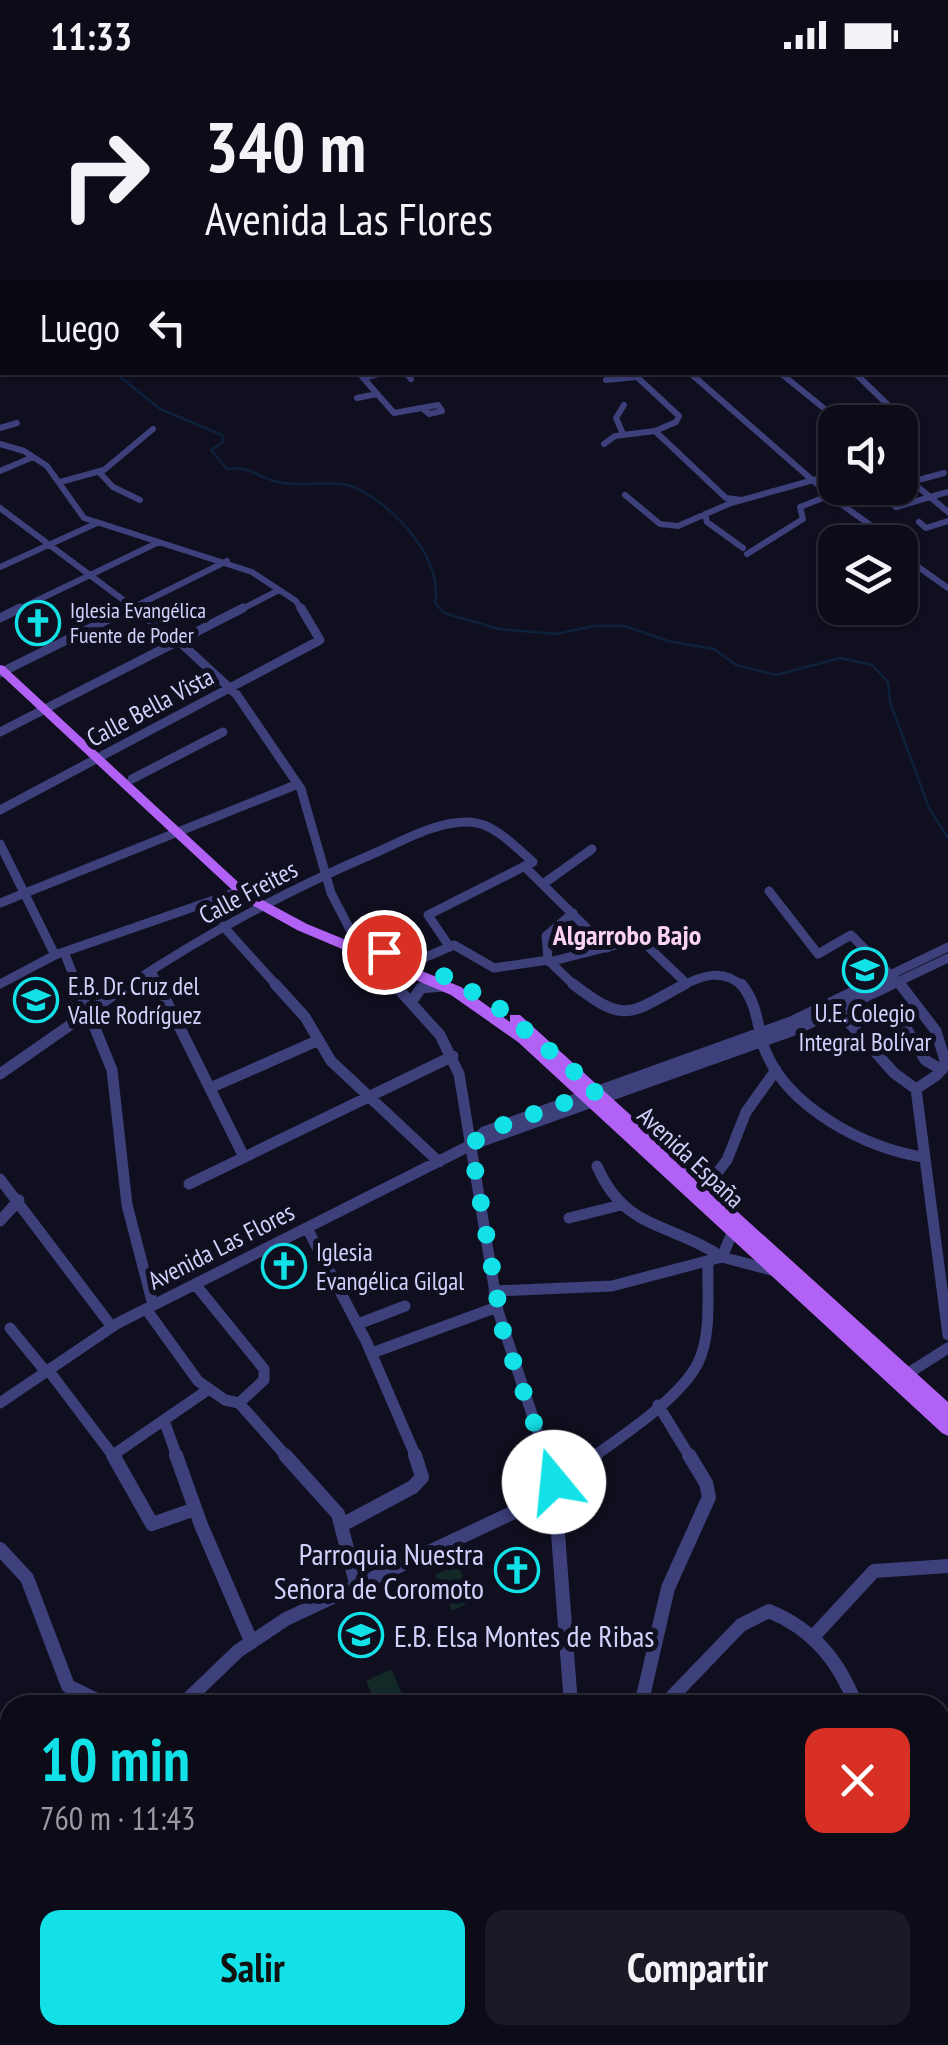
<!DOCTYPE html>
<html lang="es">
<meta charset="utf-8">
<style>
:root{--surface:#0c0b18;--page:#1a1925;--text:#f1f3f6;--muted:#9a9ba2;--line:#2c2b37;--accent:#12e2e7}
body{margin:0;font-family:"PT Sans Narrow",sans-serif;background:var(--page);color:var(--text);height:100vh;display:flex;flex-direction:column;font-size:38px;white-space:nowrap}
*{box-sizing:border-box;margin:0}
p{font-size:32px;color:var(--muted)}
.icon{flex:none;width:55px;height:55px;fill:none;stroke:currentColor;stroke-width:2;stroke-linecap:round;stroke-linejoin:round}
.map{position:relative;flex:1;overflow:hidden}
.sheet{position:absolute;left:0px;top:1625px;width:950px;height:350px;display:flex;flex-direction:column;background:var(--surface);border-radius:30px 30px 0 0;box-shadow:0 2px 8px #0004,0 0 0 2px var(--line)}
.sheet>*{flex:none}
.guide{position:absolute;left:0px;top:0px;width:950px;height:305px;box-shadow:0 2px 8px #0004,0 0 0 2px var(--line);background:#0c0b18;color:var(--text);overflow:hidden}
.fabs{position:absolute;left:818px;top:335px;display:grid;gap:20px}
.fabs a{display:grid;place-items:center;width:100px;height:100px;border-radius:20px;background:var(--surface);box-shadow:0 2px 8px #0004,0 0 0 2px var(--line);font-size:50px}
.pin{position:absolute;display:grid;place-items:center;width:85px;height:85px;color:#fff;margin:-42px;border:5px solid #fff;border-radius:50%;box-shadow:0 2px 10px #0007}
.me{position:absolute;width:110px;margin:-55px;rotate:343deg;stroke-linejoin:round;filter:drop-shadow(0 0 8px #0008)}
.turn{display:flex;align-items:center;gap:35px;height:210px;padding:0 40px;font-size:45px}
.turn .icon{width:130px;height:130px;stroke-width:2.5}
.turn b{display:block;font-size:70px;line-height:85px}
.then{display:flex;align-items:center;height:95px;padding:0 40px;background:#0003;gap:20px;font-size:38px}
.round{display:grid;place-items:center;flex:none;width:105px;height:105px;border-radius:20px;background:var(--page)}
.head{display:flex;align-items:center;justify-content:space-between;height:170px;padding:0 40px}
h1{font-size:60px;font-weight:700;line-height:75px;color:var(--accent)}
.cta{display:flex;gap:20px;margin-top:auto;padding:20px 40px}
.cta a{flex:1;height:115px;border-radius:20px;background:var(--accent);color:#111;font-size:40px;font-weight:700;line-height:115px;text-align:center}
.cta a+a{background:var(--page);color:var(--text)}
.status{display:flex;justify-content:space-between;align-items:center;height:70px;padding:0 50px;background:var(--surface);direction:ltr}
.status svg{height:28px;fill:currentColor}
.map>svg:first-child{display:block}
.green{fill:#122927}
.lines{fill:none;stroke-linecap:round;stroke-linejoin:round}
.stream{stroke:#0d213b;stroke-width:2.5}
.minor-far4{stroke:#3d407b;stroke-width:5}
.minor-far3{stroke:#3d407b;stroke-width:6}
.minor-far2{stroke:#3d407b;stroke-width:9}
.minor-far1{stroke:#3d407b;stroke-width:11}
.minor{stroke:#3d407b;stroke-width:14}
.major{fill:#b161f3;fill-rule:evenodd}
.route{stroke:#12e2e7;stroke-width:18;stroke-dasharray:0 32.4}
.labels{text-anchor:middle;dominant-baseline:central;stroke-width:10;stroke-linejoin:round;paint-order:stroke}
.far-poi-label{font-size:22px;fill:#d3d1fb;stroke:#100f20;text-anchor:start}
.street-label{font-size:25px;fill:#d3d1fb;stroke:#100f20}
.poi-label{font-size:25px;fill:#d3d1fb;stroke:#100f20;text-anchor:start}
.neighbourhood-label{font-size:28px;font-weight:bold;fill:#fcd3f0;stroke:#100f20}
.near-poi-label{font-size:30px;fill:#d3d1fb;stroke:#100f20;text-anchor:end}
</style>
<div class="status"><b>11:33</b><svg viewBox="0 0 49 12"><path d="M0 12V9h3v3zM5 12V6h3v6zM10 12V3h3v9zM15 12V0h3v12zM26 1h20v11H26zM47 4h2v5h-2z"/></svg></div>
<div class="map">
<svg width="948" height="1975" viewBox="0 0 948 1975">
<rect width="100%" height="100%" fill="#100f20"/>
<path class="green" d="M457,1494l18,36 -23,11 -17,-36z
M391,1599l16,36h-30l-11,-24z"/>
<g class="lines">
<path class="stream" d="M430,0l11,2
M684,0l9,2
M866,2l7,-2
M0,48l2,7
M0,68l2,-10
M0,95l2,9
M114,302l46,37 62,26 1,7 -12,8 16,19c22,-4 30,8 51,13 24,6 56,-4 78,6 39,19 87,70 79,115l9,10 55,16 57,5 38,-8h31l43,15 46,8 22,16 40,10 64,-17 32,7 16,17 2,20 39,106 19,30"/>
<path class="minor-far4" d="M316,0l6,2
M939,2l5,-2"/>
<path class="minor-far3" d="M358,302l36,41 44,-8 4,6 -13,3 -6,-5
M405,302l6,7
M689,302l145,127 60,43
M779,302l57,46 53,-12 -35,-34
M363,308l23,-6
M606,310l31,-3 42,39 -3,6 -21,9 71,67 16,2
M357,328l20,-4
M0,358l17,-5
M623,364l-7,-16 8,-13
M0,374l24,7 23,15 37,52 168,54 44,29 6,10
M604,374l11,-8 40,-5
M900,375l5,7 -5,3
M832,390l3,3
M0,401l33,-14
M99,402l14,15 27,13
M900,402l48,40
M60,412l44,-12 49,-41
M900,415l44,-12
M891,418l-13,3 18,16 52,-15
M625,425l35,29 18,2 53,-23 104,-29
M0,438l138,103
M705,444l2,8 36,26
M919,452l7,6 22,-7
M747,484l56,-35 -3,-12 23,-9
M900,484l48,34
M0,497l97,-44
M15,541l144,-69
M126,541l101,-50
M238,541l41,-21"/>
<path class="minor-far2" d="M134,538l48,36 55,51 64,94 30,104 25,48
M0,548l20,-10
M0,603l131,-65
M0,662l243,-124
M132,709l91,-47
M0,740l320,-170 -19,-32
M0,774l55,111
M524,796l83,82
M543,814l49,-35
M769,821l49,63 33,-19 51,52
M0,833l298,-119
M573,843l-27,23 2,24 28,27
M223,856l55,61
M64,882l14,35
M370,887l27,30
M549,892l91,-23 47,45
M412,893l42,-18 40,23 54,-8
M151,901l8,16
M0,914l55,-29 185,-64
M126,917c79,-53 162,-97 249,-134 29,-13 62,-32 94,-31 26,1 46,25 64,40l-105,53 21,31
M436,917l6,-1
M680,917c22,-12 44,-19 63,0
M865,917l83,-40
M887,917l61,-29"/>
<path class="minor-far1" d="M77,914l35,86 15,135 26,100
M158,914l86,173
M275,914l30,33 26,44 108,101
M394,914l46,51 19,39 39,237 48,146
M573,914c53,41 56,30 112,0
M741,914c17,19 16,44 24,66 22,57 101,99 158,107
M900,914l36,47 10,33 -9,11 -21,14
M412,931l9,-13 21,-2
M838,940l56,63 22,16 32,246
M905,956l20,34 17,10
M0,1004l129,-90
M210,1018l109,-48
M471,1075l13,-13 307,-110 79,-38
M597,1096c28,65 73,56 125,91
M0,1109l112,148
M189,1114l264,-128
M704,1120l23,-30 19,-48 30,-42
M569,1148l52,-13
M0,1151l19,-21
M307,1158l59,113 50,116
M722,1187l11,-26
M195,1214l69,85v11l-25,23
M494,1221l118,-5 110,-29 49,13
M146,1239l52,72 27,19 14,3 48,54
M358,1254l47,-18
M10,1258l36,44
M372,1283l125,-46
M49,1301l65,86
M907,1304l41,-26
M0,1333l118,-80 353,-178 326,-116 95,-45
M658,1335l32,52
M164,1350l13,37
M113,1385l96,-66
M593,1387c32,-23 87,-59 105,-94 14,-29 9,-69 10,-101"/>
<path class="minor" d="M113,1385l39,69 43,-15
M176,1385l25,70 50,116
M285,1385l53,59 18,69
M545,1385l9,26 17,224
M342,1455l71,-38 9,-10 -7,-22
M0,1479l27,29 41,108 39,19
M812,1568l62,-67 74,-5
M182,1635l56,-54 48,-32 241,-113 69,-51
M641,1635l27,-117 41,-91 -3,-14 -17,-28
M664,1635l77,-80 28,-14c44,18 70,50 87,94
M0,1791l10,-5
M195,1965l9,10
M355,1965l8,10
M663,1965l3,10
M938,1965l2,10
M0,1973l11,-8
M260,1975l13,-10"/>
<path class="major" d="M0,595l4,1 247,228 56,30 154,63 49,35v-7h10l428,387v34l-6,-3 -424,-391 -67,-47 -154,-65 -54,-30 -243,-226z"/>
</g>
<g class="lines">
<path class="route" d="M384,882l67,27 48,29 98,83 -113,41 -13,14 32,185 51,151"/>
</g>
<defs>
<symbol id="church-ring" viewBox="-11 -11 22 22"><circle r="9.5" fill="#100f20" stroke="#12e2e7" stroke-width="1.5"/><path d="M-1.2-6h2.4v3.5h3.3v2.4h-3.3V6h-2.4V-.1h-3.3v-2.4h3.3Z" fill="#12e2e7"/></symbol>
<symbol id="school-ring" viewBox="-11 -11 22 22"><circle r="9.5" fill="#100f20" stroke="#12e2e7" stroke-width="1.5"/><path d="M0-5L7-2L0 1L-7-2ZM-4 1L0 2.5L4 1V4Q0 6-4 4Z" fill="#12e2e7"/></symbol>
</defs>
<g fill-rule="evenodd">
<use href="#church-ring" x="13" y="528" width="50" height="50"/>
<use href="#school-ring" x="840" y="875" width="50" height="50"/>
<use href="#school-ring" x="11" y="905" width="50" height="50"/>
<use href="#church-ring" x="259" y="1171" width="50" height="50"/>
<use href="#church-ring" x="492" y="1475" width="50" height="50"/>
<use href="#school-ring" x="336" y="1540" width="50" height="50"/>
</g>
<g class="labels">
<g class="far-poi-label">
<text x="70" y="540">Iglesia Evangélica<tspan x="70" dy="25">Fuente de Poder</tspan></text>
</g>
<g class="street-label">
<text transform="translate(150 637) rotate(-28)">Calle Bella Vista</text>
<text transform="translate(248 822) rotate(-28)">Calle Freites</text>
<text transform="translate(691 1087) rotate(43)">Avenida España</text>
<text transform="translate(221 1176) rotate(-27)">Avenida Las Flores</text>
</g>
<g class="poi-label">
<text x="68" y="916">E.B. Dr. Cruz del<tspan x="68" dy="29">Valle Rodríguez</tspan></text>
<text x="865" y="943" text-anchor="middle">U.E. Colegio<tspan x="865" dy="29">Integral Bolívar</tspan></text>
<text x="316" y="1182">Iglesia<tspan x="316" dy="29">Evangélica Gilgal</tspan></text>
</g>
<g class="neighbourhood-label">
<text x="627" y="864">Algarrobo Bajo</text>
</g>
<g class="near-poi-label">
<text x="484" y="1483">Parroquia Nuestra<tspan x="484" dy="34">Señora de Coromoto</tspan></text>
<text x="394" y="1565" text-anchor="start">E.B. Elsa Montes de Ribas</text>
</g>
</g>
</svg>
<div class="fabs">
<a><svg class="icon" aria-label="sound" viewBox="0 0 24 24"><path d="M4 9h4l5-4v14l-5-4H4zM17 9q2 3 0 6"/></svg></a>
<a><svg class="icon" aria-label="layers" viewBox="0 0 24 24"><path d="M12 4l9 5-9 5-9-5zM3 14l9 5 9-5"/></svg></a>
</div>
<div class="pin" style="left:384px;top:882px;background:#d93025"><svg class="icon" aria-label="arrive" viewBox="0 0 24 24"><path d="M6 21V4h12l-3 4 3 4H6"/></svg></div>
<svg class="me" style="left:554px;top:1412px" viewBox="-20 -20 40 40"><circle r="19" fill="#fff"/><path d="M0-13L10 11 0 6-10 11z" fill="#12e2e7"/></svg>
<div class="guide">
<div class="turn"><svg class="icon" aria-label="right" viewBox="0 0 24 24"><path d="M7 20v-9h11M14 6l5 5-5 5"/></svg><div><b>340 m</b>Avenida Las Flores</div></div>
<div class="then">Luego<svg class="icon" aria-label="left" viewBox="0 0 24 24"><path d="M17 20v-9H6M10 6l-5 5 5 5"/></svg></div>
</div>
<section class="sheet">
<div class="head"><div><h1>10 min</h1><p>760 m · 11:43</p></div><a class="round" style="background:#d93025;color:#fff"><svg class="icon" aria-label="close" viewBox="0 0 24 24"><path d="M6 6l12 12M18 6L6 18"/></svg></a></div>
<div class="cta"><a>Salir</a><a>Compartir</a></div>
</section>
</div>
